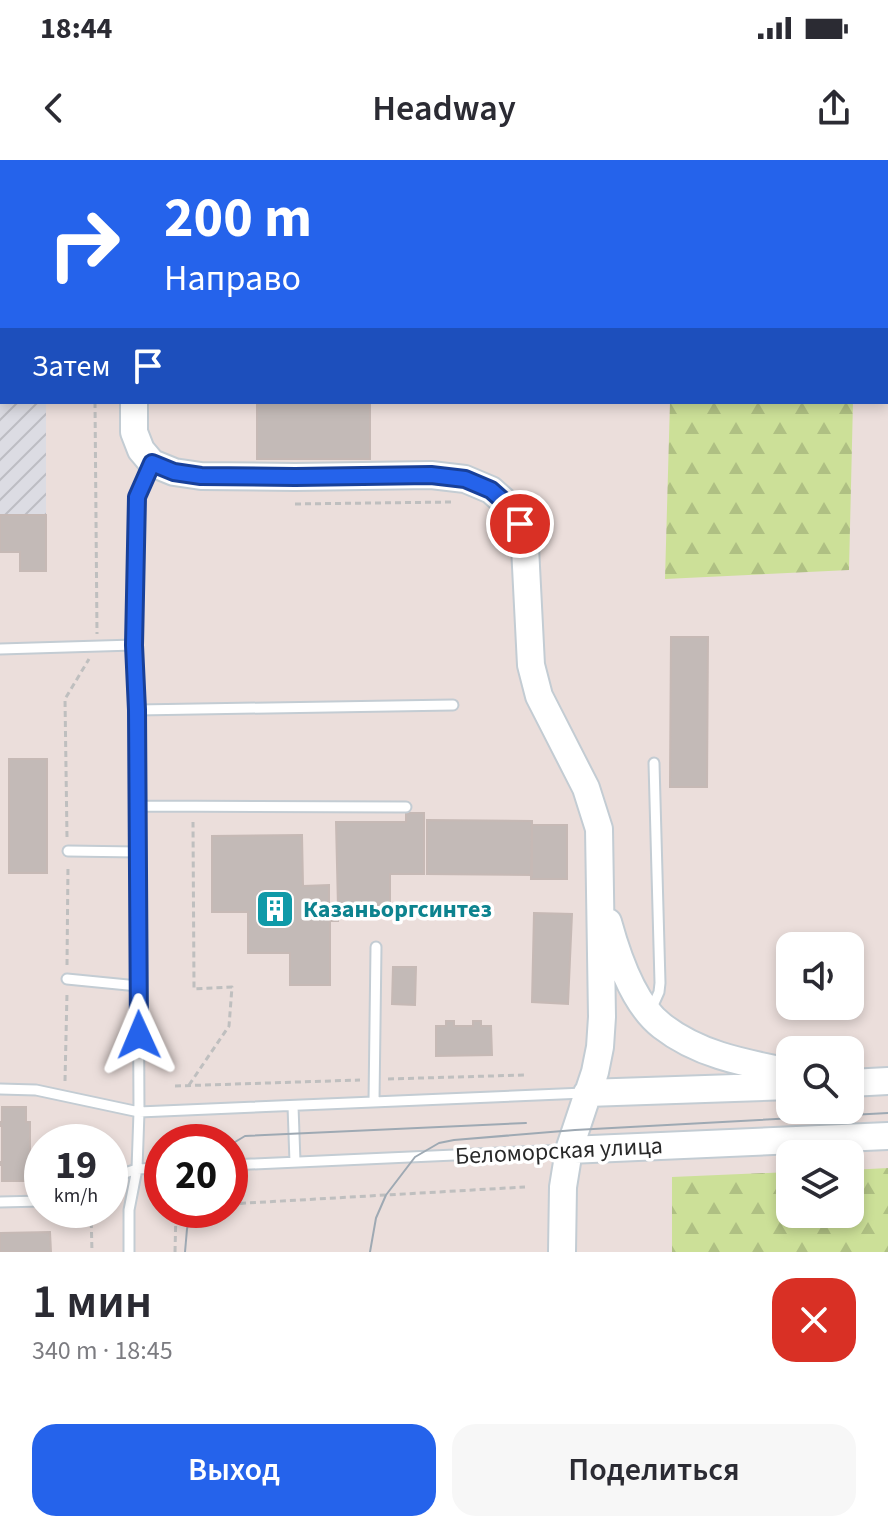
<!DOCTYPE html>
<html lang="ru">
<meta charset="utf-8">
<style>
:root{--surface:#fff;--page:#f7f7f7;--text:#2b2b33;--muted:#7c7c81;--accent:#2563eb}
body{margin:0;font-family:"Source Sans 3",sans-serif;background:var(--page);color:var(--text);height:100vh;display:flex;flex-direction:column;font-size:30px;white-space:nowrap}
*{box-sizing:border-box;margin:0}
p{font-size:26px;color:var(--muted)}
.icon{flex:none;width:44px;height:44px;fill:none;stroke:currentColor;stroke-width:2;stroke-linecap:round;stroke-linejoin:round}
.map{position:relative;height:1092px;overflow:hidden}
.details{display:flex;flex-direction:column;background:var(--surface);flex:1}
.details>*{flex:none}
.top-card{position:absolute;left:0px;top:0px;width:888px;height:244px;box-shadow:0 4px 12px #0003;background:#2563eb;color:#fff;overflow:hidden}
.fabs{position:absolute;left:776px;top:772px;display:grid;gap:16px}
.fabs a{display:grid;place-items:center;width:88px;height:88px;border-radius:16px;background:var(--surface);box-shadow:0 4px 12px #0003;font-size:40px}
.speed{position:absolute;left:24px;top:964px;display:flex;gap:16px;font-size:40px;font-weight:700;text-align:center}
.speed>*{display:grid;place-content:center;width:104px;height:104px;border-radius:50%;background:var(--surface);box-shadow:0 4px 12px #0003;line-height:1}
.speed small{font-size:20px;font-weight:400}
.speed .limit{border:12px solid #d22;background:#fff;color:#111}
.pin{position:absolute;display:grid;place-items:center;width:68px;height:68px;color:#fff;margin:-34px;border:4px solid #fff;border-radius:50%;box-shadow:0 2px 8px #0007}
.me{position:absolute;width:88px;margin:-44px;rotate:359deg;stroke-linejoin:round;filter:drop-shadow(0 0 6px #0008)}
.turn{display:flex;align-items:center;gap:28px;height:168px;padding:0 32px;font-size:36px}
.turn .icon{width:104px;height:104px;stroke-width:2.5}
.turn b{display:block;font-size:56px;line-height:68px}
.then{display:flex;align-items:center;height:76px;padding:0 32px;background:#0003;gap:16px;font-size:30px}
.round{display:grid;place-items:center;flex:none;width:84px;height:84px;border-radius:24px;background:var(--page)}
.summary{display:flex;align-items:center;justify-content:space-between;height:136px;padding:0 32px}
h1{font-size:48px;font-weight:600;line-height:60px}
.button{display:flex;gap:16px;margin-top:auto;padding:16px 32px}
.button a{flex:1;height:92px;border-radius:24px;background:var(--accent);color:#fff;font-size:32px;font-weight:600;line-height:92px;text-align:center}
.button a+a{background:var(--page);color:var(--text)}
.status{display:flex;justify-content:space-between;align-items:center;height:56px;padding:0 40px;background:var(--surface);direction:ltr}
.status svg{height:22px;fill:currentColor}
header{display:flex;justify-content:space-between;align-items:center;height:104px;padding:0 32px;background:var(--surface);font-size:36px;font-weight:600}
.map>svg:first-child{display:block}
.industrial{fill:url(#industrial-furrows)}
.forest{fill:url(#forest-firs)}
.building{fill:#c3bab7;stroke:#c6b9b5;stroke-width:2}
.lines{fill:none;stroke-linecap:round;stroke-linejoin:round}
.lane-casing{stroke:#c3ccd3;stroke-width:13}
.secondary-casing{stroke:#c3ccd3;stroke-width:30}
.path{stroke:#bfbfbf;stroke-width:3;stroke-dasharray:6 4;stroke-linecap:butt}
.lane{stroke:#fff;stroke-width:9}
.secondary{stroke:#fff;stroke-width:26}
.tram{stroke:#9ea9b3;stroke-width:2}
.route-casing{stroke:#184099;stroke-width:20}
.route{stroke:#2563eb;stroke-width:14}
.labels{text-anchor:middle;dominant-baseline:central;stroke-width:7;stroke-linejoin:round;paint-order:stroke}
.culture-label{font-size:24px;font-weight:bold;fill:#0d838f;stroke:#fff;text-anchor:start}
.street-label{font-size:24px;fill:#292929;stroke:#fff}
</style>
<div class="status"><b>18:44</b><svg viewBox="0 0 49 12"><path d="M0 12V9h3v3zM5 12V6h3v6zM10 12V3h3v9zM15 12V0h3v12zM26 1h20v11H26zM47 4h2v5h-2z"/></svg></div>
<header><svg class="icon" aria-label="back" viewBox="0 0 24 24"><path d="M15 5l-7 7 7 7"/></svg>Headway<svg class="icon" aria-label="share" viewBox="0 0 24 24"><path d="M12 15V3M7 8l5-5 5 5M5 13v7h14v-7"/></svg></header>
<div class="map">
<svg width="888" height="1092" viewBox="0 0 888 1092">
<defs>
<pattern id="industrial-furrows" width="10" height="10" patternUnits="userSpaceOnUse" patternTransform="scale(2)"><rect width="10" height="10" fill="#dcdce3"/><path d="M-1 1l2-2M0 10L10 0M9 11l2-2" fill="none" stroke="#bdbdc3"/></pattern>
<pattern id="forest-firs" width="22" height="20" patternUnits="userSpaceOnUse" patternTransform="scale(2)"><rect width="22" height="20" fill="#cce098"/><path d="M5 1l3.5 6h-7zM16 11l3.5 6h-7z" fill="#afc083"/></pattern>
</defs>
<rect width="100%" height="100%" fill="#ebdedb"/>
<path class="industrial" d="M0,0h46v2h-44v240h44v113h-46z"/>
<path class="forest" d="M678,0h210v141l-2,2v-141h-208z
M670,242h183l-4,168 -184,9z
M888,1008v84h-216v-75l118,-5v42h60v-44z"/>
<path class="building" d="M255,0h197v2h-197z
M257,242h113v57h-113z
M0,355h46v56h-26v-19h-20z
M671,477h37l-1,150h-37z
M9,599h38v114h-38z
M406,653h18v61h-34v37l-52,-4 -2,-85h70z
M427,660l105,1v54l-105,-1z
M532,665h35v54h-36z
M302,675l1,51 26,-1v22h9v14h-8v64h-40v-32h-42v-41h-36v-76z
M534,753l38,1 -4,90 -36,-2z
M393,807h23l-1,38 -23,-1z
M446,861h8v5h19v-5h8v5h10l1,29 -56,1v-30h10z
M2,947h24v15h4v43h-4v16h-24v-16h-2v-3h2v-36h-2v-4h2z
M50,1072l1,20h-51v-19z"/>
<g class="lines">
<defs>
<path id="lane" d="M237,0v2
M0,489l134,-4
M137,550l316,-5
M137,646l269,1
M68,691l69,1
M67,819l71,7
M651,850l8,-18 1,-9 -6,-220
M0,929l36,1 103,22 445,-19
M374,942l2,-155
M293,946l2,56
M230,1005l336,-15
M110,1018l27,-9 25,-1
M0,1042l42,-1
M129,1092v-42l8,-41 2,-57 -2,-402 -3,-65 3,-148 15,-34"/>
<path id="secondary" d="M136,2l1,-2
M134,242v30l7,18 11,13 22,9 27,4 94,1 136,-2 34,4 26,11 17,15 12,19 5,23 6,118 8,31 47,92 13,41 3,188 -2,30 -5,25 -26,78 -6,37 -1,65
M608,762c9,33 26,83 54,104 37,29 83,37 128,46
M850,923l38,-2
M587,933l203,-7
M569,990l319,-14"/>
</defs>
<use href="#lane" class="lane-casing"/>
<use href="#secondary" class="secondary-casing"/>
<path class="path" d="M94,0v2
M95,242l2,232
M295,344l156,-2
M67,677l-2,-138 24,-40
M67,805l1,-100
M388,919l136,-4
M65,921l2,-88
M189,925l40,-59 3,-39 -38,2 -1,-167
M175,926l185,-6
M230,1044l295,-17
M91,1052l1,40
M175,1092l1,-42"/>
<use href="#lane" class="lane"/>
<use href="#secondary" class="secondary"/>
<path class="tram" d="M230,985l15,-9 281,-13
M185,1092l2,-23 5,-19
M370,1092l6,-34 10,-23 29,-38 24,-14 15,-3 121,-10 313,-17"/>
</g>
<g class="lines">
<defs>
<path id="route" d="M139,875l-2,-325 -3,-65 3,-148 15,-34 22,9 27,4 94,1 136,-2 34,4 26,11 17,15 12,19"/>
</defs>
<use href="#route" class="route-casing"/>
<use href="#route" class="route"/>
</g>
<defs>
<symbol id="building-square" viewBox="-11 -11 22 22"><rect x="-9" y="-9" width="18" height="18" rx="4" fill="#0f9aa8" stroke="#fff"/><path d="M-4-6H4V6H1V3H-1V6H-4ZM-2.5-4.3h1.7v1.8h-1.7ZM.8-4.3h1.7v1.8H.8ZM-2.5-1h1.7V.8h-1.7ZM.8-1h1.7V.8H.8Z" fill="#fff"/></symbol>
</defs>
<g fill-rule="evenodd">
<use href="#building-square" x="253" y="727" width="44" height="44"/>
</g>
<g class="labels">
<g class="culture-label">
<text x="303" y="749">Казаньоргсинтез</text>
</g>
<g class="street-label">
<text transform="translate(559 991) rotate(-3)">Беломорская улица</text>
</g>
</g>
</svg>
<div class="fabs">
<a><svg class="icon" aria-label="sound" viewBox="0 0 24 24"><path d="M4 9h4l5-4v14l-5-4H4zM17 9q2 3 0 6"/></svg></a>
<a><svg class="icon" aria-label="search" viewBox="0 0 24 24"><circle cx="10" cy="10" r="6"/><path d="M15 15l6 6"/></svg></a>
<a><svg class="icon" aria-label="layers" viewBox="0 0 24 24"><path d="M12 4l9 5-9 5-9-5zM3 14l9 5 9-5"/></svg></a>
</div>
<div class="speed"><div>19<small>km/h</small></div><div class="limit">20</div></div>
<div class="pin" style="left:520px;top:364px;background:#d93025"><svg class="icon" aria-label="arrive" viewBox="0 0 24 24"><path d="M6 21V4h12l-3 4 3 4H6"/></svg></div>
<svg class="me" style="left:139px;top:875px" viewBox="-20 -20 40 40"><path d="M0-17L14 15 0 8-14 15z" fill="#2563eb" stroke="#fff" stroke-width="4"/></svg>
<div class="top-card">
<div class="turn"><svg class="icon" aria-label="right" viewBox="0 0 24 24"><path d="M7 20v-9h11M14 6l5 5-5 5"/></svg><div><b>200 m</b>Направо</div></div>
<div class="then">Затем<svg class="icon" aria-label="arrive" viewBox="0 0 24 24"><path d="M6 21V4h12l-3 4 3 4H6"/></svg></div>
</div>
</div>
<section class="details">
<div class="summary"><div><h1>1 мин</h1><p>340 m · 18:45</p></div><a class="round" style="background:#d93025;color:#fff"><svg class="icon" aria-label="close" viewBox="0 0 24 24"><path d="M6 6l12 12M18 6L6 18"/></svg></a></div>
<div class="button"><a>Выход</a><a>Поделиться</a></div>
</section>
